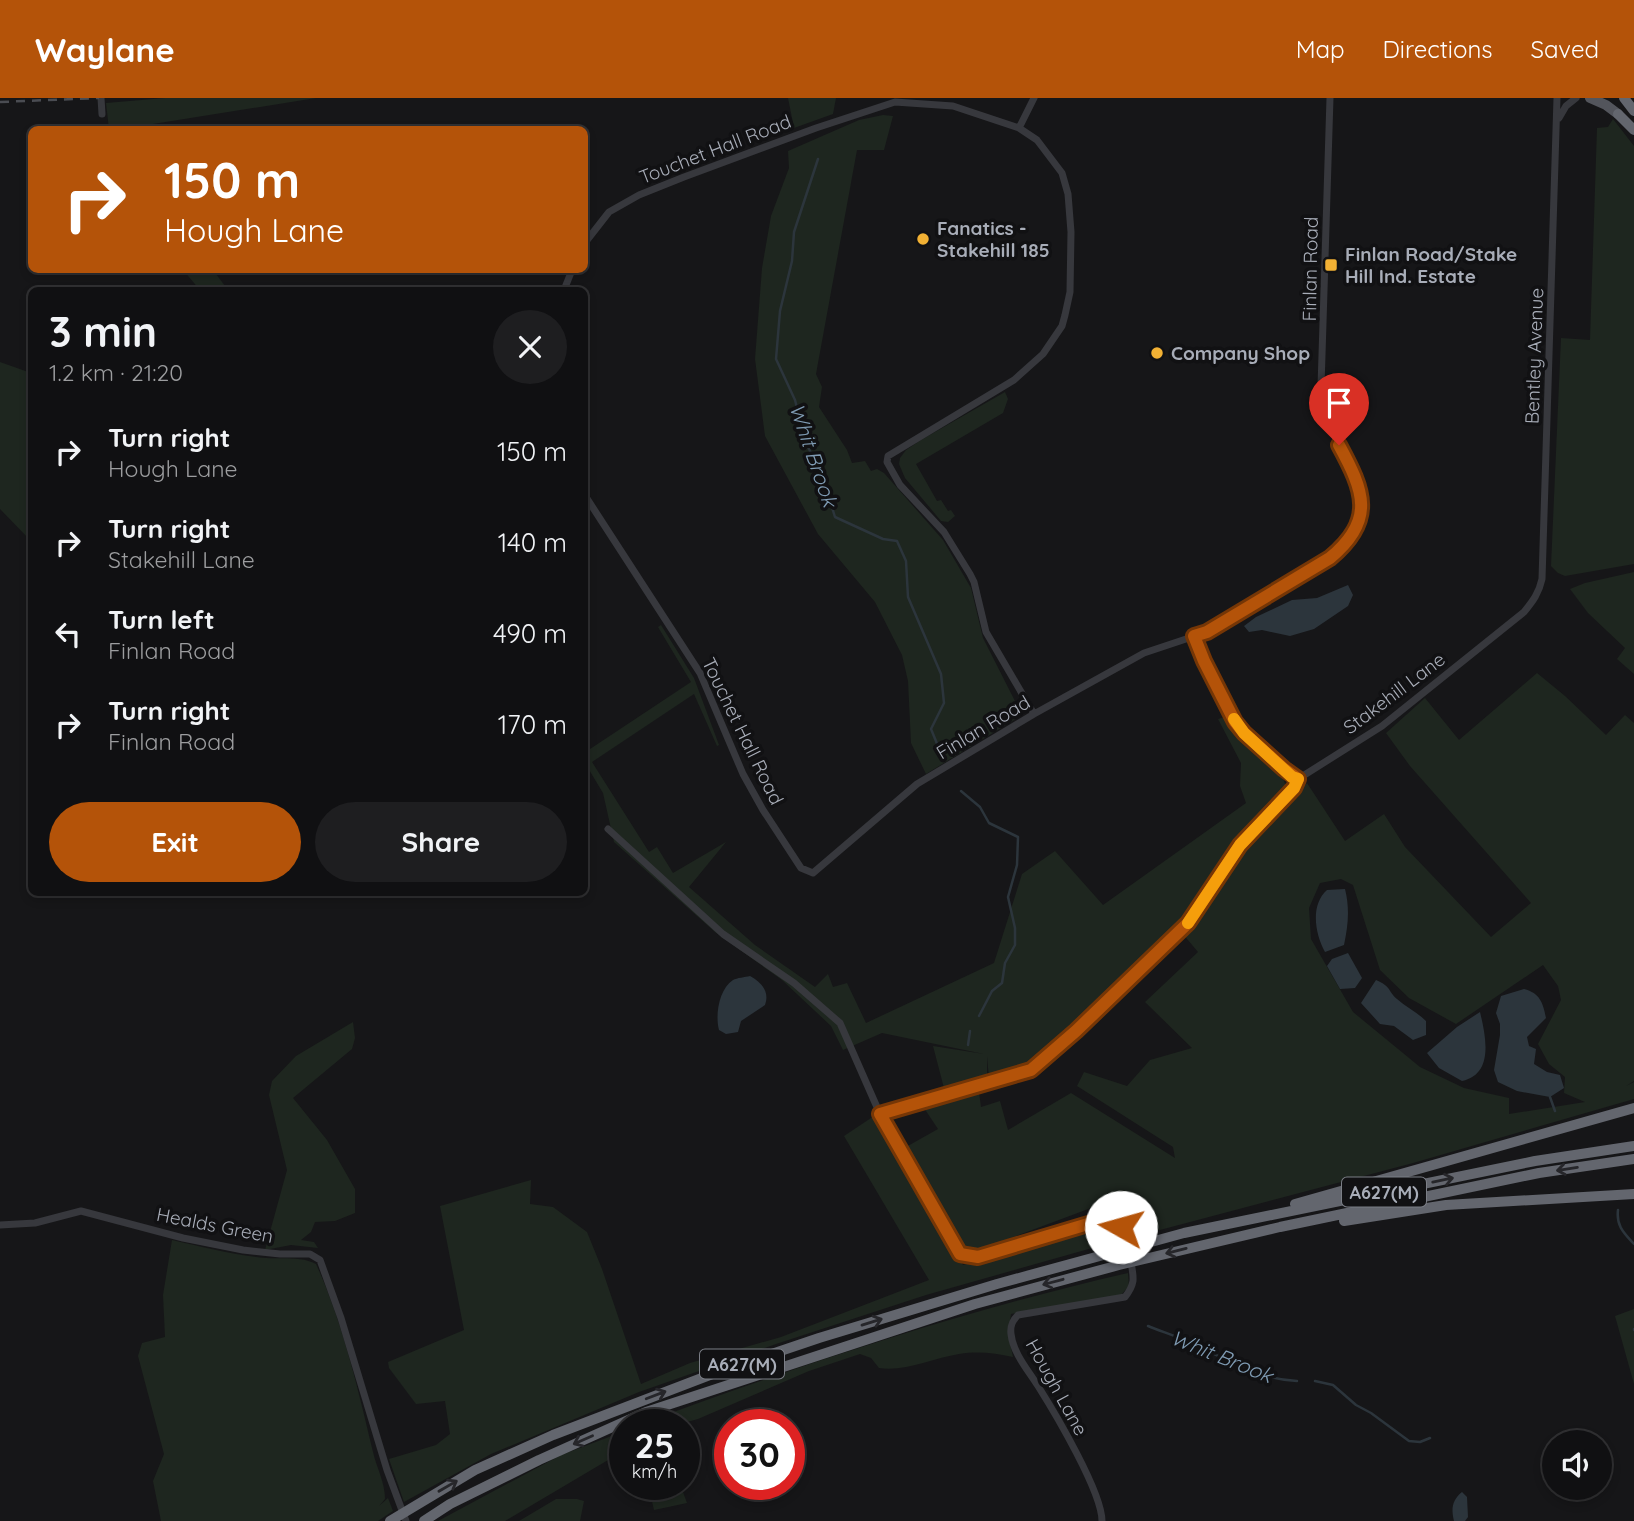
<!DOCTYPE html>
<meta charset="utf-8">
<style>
:root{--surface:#101012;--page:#1e1e20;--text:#f1f3f6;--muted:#9c9d9f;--line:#303032;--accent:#b45309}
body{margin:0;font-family:Quicksand,sans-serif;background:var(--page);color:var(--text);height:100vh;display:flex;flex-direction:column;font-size:26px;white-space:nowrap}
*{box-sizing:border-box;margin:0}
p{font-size:23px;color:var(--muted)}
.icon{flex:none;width:38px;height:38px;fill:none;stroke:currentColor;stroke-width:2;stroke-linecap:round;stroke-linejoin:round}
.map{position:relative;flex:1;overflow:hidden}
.drawer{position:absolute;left:28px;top:189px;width:560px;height:609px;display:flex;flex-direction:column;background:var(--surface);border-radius:10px;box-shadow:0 4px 10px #0003,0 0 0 2px var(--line)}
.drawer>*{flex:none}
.banner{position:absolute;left:28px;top:28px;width:560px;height:147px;border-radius:10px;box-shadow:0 4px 10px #0003,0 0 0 2px var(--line);background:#b45309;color:#fff;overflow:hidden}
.controls{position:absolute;left:1542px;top:1332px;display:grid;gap:14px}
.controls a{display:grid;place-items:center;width:70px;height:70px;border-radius:50%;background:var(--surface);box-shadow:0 4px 10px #0003,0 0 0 2px var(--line);font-size:35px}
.speed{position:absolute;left:609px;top:1311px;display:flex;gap:14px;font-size:35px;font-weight:700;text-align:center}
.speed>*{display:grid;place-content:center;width:91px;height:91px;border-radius:50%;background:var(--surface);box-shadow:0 4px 10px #0003,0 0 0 2px var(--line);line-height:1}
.speed small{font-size:18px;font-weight:400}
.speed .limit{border:10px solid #d22;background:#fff;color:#111}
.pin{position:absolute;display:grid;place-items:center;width:60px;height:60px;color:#fff;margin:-72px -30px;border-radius:50% 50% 50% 0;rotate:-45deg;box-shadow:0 0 7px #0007}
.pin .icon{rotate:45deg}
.me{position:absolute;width:77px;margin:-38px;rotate:277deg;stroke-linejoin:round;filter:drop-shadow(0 0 5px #0008)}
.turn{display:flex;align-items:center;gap:24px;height:147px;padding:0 21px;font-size:32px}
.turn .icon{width:91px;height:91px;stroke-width:2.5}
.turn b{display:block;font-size:49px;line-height:60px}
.round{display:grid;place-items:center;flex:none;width:74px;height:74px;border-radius:37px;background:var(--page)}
.head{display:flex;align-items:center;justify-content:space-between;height:119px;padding:0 21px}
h1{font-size:42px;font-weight:700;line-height:52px}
.primary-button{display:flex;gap:14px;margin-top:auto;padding:14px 21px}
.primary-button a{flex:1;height:80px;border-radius:42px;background:var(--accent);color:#fff;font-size:28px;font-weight:700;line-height:80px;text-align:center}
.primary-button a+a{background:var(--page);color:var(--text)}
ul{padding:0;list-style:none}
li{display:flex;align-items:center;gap:21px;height:91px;padding:0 21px}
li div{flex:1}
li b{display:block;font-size:26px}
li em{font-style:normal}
header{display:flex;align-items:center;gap:42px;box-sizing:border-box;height:98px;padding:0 35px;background:var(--accent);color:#fff}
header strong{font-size:33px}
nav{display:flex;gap:38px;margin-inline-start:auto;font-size:24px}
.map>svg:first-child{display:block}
.green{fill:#1e261f;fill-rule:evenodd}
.water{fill:#2c353c}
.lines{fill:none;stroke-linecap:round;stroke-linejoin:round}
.stream{stroke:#2c353c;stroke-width:2.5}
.minor{stroke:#37383d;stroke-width:7}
.major{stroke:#53555c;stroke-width:10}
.highway{stroke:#63666e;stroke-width:10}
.rail{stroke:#4a4c52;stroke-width:2.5;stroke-dasharray:9 7;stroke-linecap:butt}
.oneway{stroke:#26262a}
.route-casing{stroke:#753606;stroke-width:18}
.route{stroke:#b45309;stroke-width:12}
.slow{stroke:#f59e0b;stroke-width:12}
.poi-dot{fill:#f2b134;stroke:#111113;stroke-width:2.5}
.labels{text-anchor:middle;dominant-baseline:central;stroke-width:7;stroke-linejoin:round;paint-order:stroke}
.shield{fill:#111113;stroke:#7b7e86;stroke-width:2}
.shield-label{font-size:18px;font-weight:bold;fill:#a8adb8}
.street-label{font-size:19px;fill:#a8adb8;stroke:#111113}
.poi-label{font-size:19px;font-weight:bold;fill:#a8adb8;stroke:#111113;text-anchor:start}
.water-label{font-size:21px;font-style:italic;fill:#7f9bb3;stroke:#111113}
</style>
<header>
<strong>Waylane</strong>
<nav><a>Map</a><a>Directions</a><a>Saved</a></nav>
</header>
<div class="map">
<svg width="1634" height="1423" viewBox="0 0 1634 1423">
<rect width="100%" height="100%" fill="#161618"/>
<path class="green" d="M165,0h151l-163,26v5h-44l-3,-26z
M788,0h48l-3,16 -39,14z
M883,17l10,1 -9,34h-27l-41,224 6,13 -3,20 28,43 5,13 13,-2 6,10 6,-2 7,4 59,67 28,48 12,50 39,77 -96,59 -15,-31 -3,-62 -6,-26 -27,-53 -57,-68 -53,-98 -10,-77 7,-91 9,-52 18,-48 -1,-17 71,-31z
M1613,21l21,27v418l-69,12 -7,-3 -7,-7 10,-228 29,2 7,-212 11,-1z
M183,172h30l15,20h-28z
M0,264l31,11v168l-31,-32z
M1005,294l3,7 -5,14 -87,51 21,37 4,-1 7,11 3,-1 4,6 -7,6 -7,-1 -36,-43 -6,-14 1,-6 6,-8 15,-10z
M1634,474v102l-17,-15 8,-11 -37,-35 -18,-24 15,-6z
M661,527l33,53 25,67 -2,1 -23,-52 -102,68 57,90 8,-5 16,26 53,-31 -37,45 66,58 60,42 13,-13 5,13 14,-4 19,40 128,-60 28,-89 33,-23 48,54 143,-102 -6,-17 1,-23 -23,-44 7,-2 26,34 32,27 3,9 -67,78 -34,57 -158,146 -38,11 -2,-23v24l-42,12 -12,-46 51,8 -102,-21 -39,17 -12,-24 -49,-46 -67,-48 -101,-90 -11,-49 -18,-30 -1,-10 107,-71 -33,-55z
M1537,575l28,23 41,39 19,-20 9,8v358l-8,5 8,-4v17l-221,64 -287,76 -6,-37 -21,3 -126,47 -9,-3 -58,-102 32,-18 -14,-21 55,-16 2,15 19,-6 8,29 63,-37 104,65 -2,-11 -96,-61 7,-14 43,14 23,-26 42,-12 -47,-46 53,-50 -16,-19 56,-78 27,-31 42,-41 38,58 39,-27 21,33 86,90 40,-34 -121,-137 -24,-33 39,-35 34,42zM1341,781l12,6 27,85 29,28 47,26 87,-59 15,21 3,14 -23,44 11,20 16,13 -1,16 21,9 -76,12v-16l-45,-10 -44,-21 -67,-55 -42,-73 -2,-31 11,-25z
M353,924l2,16 -3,11 -59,49 34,42 28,49v24l-20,8 -20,1 -4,10 -10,8 13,2 4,6 -27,-3 -26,5 22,-80 -18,-75 3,-14 24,-25z
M877,1016l86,151 136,-41 5,2 13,15 -191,54 -150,49 -137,48 -148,62 -87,48 -15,-43 47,-14 14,-11 -5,-33 -29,3 -27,-36 -1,-6 76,-32 -24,-124 91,-26 -1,24 23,3 34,25 15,37 39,115 49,-21 91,-26 148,-57 -85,-144z
M172,1142c31,7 62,15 94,18 17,1 35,-2 50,6 27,59 42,125 57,188 4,17 12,30 12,47l-6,7 9,-8 5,13 -15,10h-217l-8,-40 11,-27 -26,-98 4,-13 23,-6 -2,-42z
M1128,1175l1,13 -8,9 -110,19 -3,20 5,23c-18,-4 -35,-6 -54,-3 -26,4 -54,18 -80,14l-8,-10 -11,-4 -51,17 -111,48 -18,5h-39c159,-59 321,-113 487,-151z
M1634,1211v75l-19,-68z
M625,1333v19l-120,71h-67l123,-66z
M648,1386h32l7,19 -33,7z
M556,1401h21l7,2 -4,20h-61z"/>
<path class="water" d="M1348,487l5,10 -5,11 -34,23 -24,7 -28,-6 -13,2 -5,-6 12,-9 36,-17 25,-2z
M1345,791c5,20 3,37 -1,56l-19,7c-10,-18 -15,-47 2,-62z
M1348,855l14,25 -7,10 -15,1 -13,-23 5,-7z
M750,878c11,6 20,15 15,29l-24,16 -3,11 -12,2 -7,-4c-4,-15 0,-41 14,-50 4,-2 12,-3 17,-4z
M1376,882c16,7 11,10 21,19 9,8 20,13 29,22v14l-13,5 -19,-14 -14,-2 -19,-21z
M1524,891c16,4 19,14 22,29l-19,19 2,9 7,3 -2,15 13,8 13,3 4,13 -14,9 -33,-6 -19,-9 -4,-12 6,-35v-11l-4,-11 5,-17z
M1480,914c6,25 14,62 -18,69l-23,-13 -12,-15 30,-26z
M1462,1394l5,5 1,20 -3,4h-11c-3,-12 -2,-21 8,-29z"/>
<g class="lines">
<path class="stream" d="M818,61l-24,73 -2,29 -12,50 -4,48 19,41 10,40 19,42 11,35 48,22 14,2 9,20 2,36 33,77 3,29 -13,26 7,17
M961,693l19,16 9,16 29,14 -1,28 -9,32 7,31v17l-10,18 -3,20 -10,8 -13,25
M968,947l2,-14
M1550,999l5,14
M1618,1112c-2,16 6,23 16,34
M1148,1228c15,6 31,11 46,18 36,17 63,35 103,37
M1634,1231v1
M1315,1283l18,4 23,20 15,8 38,28 11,1 10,-4"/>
<path class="minor" d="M101,0l1,16
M1559,20l7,-12 10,-8
M1019,30l15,-30
M584,146l25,-32 30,-17 45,-18 132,-49 79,-26 58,4 66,22 18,12 25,33 6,21 3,38 -1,60 -5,23 -3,11 -19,28 -29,26 -126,76 -1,6 13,23 44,47 26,42 4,8 12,50 48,82
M564,192l8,-20
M584,396l116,179 43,101 20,36 38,58 12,5 104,-89 117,-70 110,-61 63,-21 132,-81 19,-26 3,-29 -3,-14 -28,-55 -8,-23 -1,-17 9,-289
M1194,539c13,31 26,70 50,96 14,15 32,29 48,44l6,2
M608,731l115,105 71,49 46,40 40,91 80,140 18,3 121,-36 16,-2c8,11 19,48 18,62 -1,6 -4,11 -8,16l-107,18c-6,6 -8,11 -7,19 2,19 17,36 27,52 17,27 64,106 64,135
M880,1016l151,-44 45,-39 112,-108 52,-78 54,-57 4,-9 84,-53 142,-114c9,-11 15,-19 18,-33l15,-481
M0,1127l35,-2 46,-12 102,27 60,12 37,4h30l10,6 21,58 46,152 19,51"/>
<path class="major" d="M1590,0l16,7 12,9"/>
<path class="highway" d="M1624,0l10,13
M1618,16l16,16
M1295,1106l339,-96
M1344,1123l102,-16 188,-11
M390,1423l85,-51 78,-35 162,-62 104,-35 178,-54 187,-51 351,-72 99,-15
M424,1423l26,-17 89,-44 107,-48 329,-108 144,-39 161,-38 259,-54 95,-14"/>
<path class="rail" d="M0,4l99,-4"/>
</g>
<defs><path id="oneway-shaft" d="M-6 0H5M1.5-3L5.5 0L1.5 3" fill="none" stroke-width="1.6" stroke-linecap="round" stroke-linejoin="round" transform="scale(1.75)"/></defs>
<g class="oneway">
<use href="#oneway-shaft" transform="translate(1567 1071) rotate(171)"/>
<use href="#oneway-shaft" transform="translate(1443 1082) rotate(-12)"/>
<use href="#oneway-shaft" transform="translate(1176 1153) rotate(166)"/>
<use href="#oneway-shaft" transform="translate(1053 1184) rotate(165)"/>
<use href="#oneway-shaft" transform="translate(872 1224) rotate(-17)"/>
<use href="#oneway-shaft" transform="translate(656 1297) rotate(-21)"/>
<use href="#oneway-shaft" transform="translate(583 1342) rotate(156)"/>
<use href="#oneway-shaft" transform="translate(448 1388) rotate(-30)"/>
</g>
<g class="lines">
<defs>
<path id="route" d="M1121,1129l-6,-8 -17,2 -120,36 -18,-3 -80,-140 151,-44 45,-39 112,-108 52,-78 54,-57 4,-9 -14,-10 -40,-36 -9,-11 -31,-61 -10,-25 13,-4 123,-74c46,-38 34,-67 9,-113"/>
</defs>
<use href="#route" class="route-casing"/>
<use href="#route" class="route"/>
<path class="slow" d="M1188,825l52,-78 54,-57 4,-9 -6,-2 -48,-44 -10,-14"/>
</g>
<g class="poi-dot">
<circle cx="923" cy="141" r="7"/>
<rect x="1324" y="160" width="14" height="14" rx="3.5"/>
<circle cx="1157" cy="255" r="7"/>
</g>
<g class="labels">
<g class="shield">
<rect x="1342" y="1079.5" width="84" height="29" rx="5"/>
<rect x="700" y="1251.5" width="84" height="29" rx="5"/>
</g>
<g class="shield-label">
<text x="1384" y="1094">A627(M)</text>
<text x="742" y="1266">A627(M)</text>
</g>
<g class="street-label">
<text transform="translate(715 51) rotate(-21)">Touchet Hall Road</text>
<text transform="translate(1310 171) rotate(-89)">Finlan Road</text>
<text transform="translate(1534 258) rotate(-88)">Bentley Avenue</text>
<text transform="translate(1394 595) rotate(-37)">Stakehill Lane</text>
<text transform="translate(983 629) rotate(-31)">Finlan Road</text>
<text transform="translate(743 633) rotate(64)">Touchet Hall Road</text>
<text transform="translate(215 1127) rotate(11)">Healds Green</text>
<text transform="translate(1057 1289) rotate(61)">Hough Lane</text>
</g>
<g class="poi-label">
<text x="937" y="130">Fanatics -<tspan x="937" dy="22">Stakehill 185</tspan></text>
<text x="1345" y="156">Finlan Road/Stake<tspan x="1345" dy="22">Hill Ind. Estate</tspan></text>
<text x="1171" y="255">Company Shop</text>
</g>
<g class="water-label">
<text transform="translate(814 357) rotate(71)">Whit Brook</text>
<text transform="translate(1222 1258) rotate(22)">Whit Brook</text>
</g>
</g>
</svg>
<div class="controls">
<a><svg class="icon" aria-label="sound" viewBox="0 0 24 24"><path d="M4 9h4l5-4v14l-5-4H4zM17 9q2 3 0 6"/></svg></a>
</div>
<div class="speed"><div>25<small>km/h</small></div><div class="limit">30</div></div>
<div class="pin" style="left:1339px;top:347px;background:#d93025"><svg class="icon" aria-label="arrive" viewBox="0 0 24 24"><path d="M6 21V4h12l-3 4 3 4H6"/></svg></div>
<svg class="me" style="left:1121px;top:1129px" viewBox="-20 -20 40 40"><circle r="19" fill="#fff"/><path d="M0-13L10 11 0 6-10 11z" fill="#b45309"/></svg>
<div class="banner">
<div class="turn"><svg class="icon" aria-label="right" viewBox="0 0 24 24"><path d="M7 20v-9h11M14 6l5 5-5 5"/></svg><div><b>150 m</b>Hough Lane</div></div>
</div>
<section class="drawer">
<div class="head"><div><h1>3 min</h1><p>1.2 km · 21:20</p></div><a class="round"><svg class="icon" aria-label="close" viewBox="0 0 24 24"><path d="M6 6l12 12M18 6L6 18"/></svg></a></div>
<ul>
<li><svg class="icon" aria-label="right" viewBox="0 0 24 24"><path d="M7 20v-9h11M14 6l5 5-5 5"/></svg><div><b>Turn right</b><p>Hough Lane</p></div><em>150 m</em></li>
<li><svg class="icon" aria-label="right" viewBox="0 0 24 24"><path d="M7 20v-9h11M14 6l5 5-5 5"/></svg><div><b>Turn right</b><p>Stakehill Lane</p></div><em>140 m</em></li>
<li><svg class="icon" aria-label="left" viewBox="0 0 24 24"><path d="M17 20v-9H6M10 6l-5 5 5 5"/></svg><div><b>Turn left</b><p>Finlan Road</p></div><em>490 m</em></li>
<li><svg class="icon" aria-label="right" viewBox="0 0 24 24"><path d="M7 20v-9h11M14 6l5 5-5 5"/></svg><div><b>Turn right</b><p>Finlan Road</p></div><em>170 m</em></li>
</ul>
<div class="primary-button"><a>Exit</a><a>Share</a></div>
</section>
</div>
